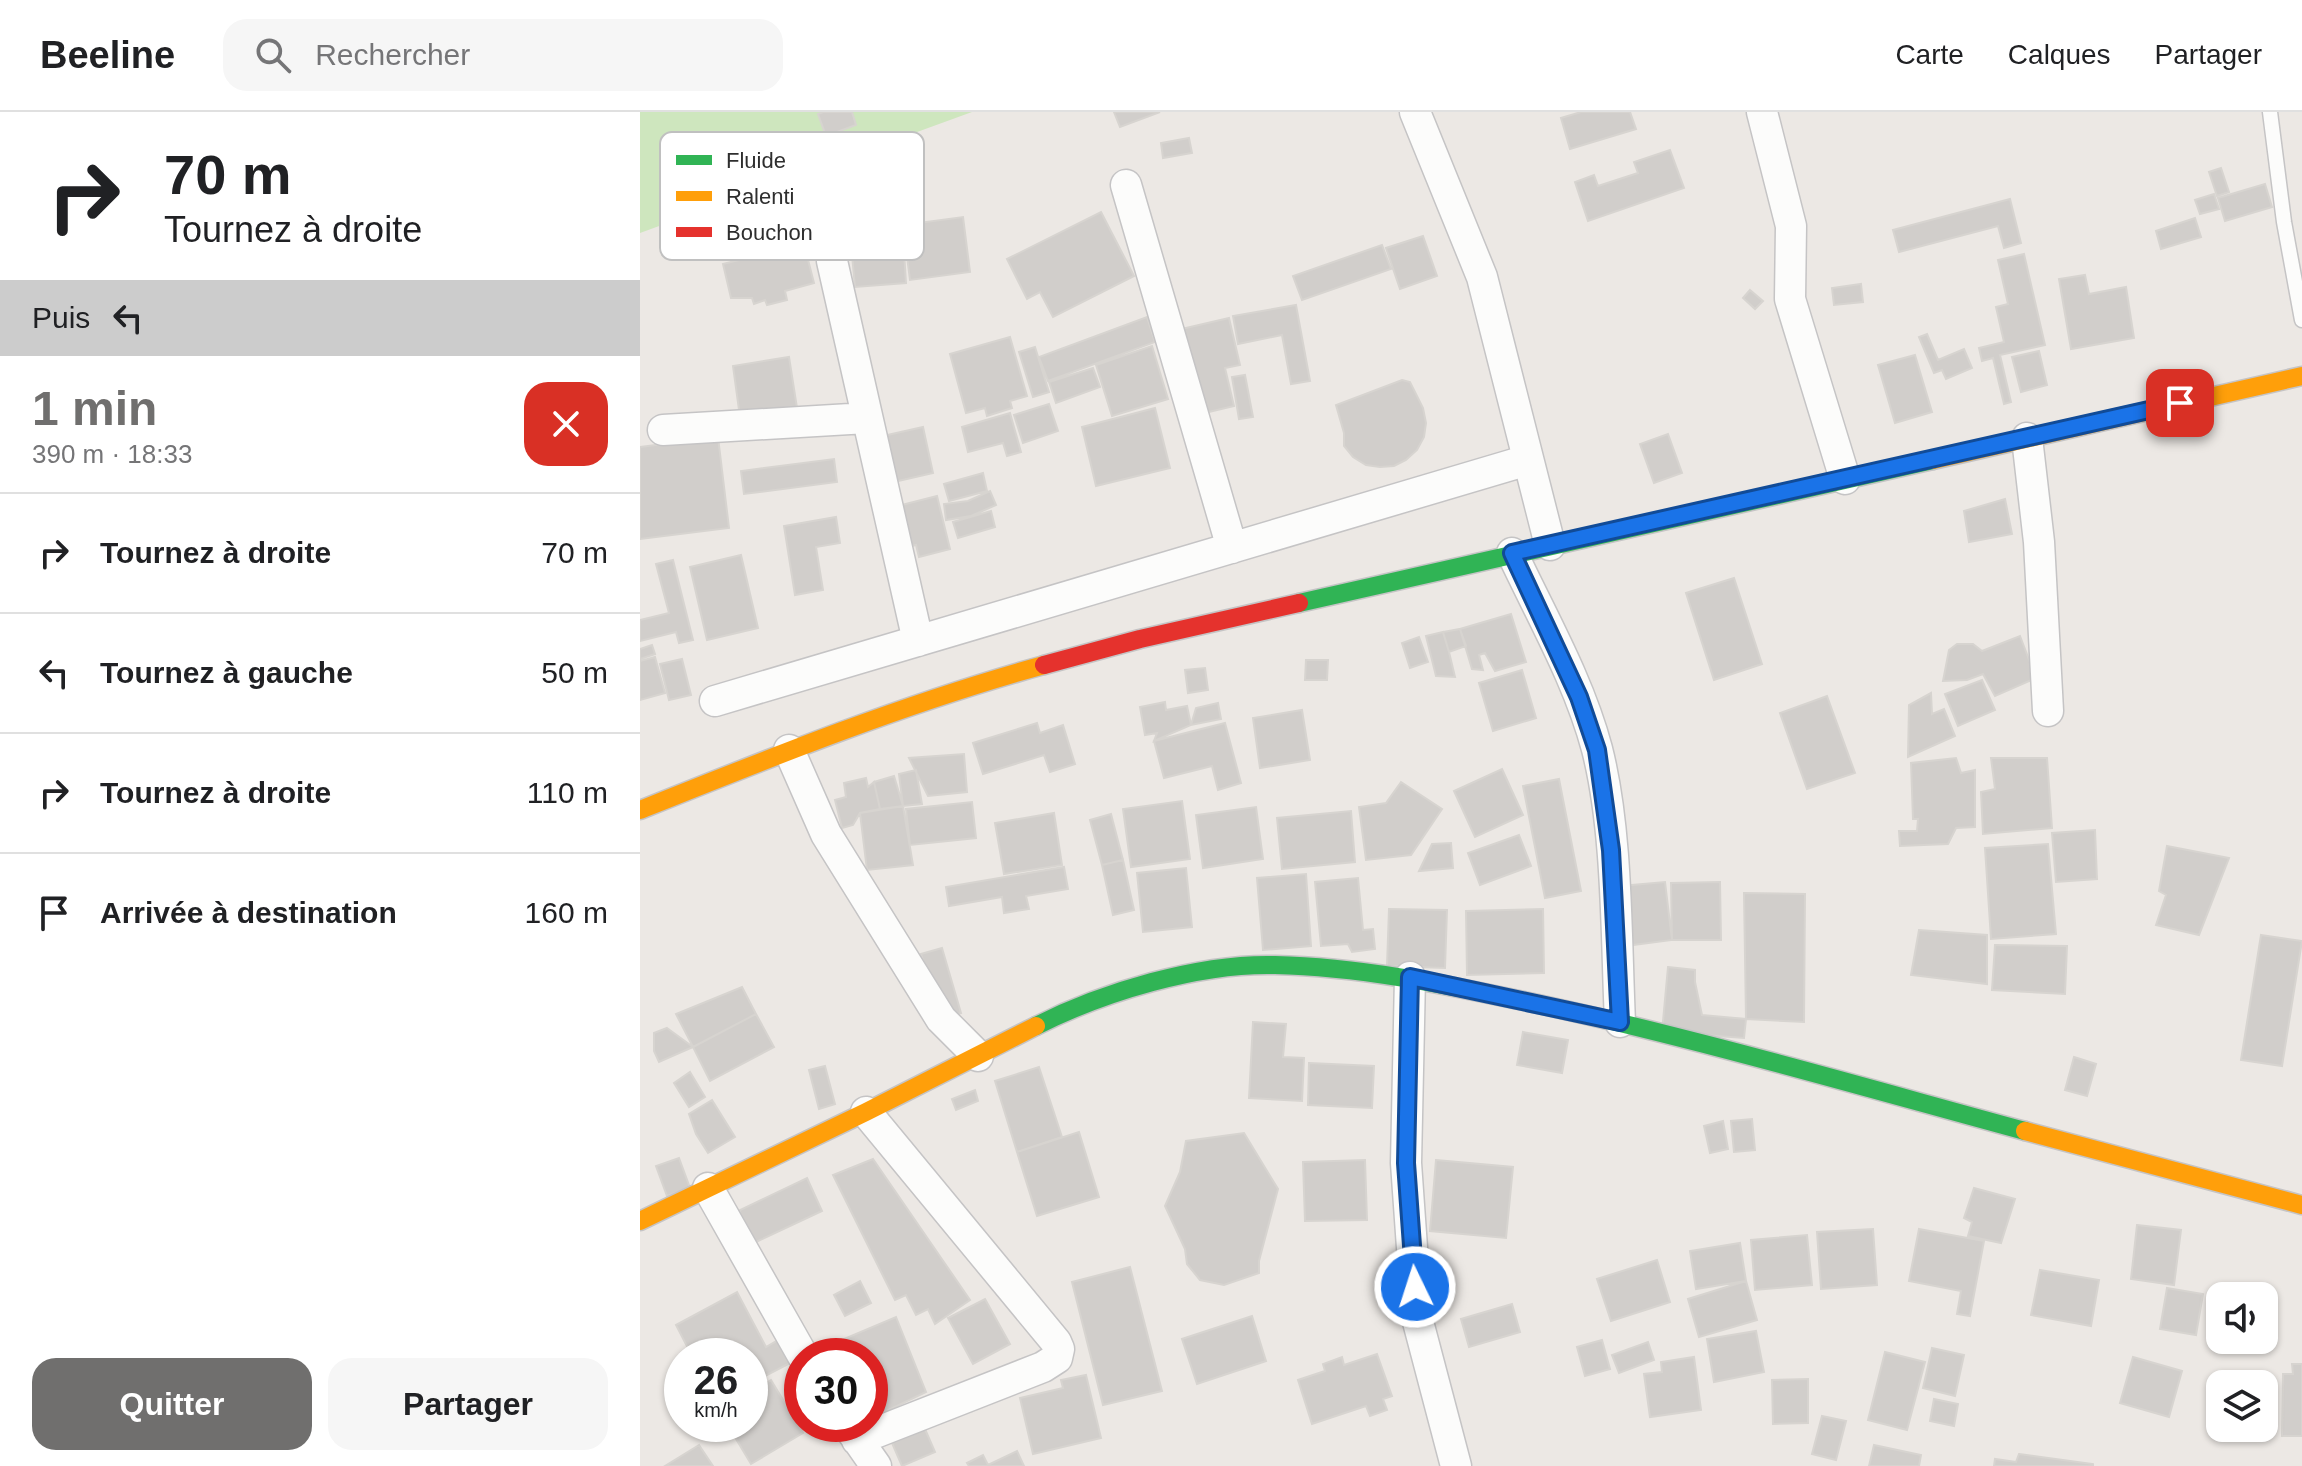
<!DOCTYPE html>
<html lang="fr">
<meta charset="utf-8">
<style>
:root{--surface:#fff;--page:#f6f6f6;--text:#202124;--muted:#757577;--line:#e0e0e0;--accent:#706f6e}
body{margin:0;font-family:Helvetica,sans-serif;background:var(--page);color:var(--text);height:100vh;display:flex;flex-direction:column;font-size:30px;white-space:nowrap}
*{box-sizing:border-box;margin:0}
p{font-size:26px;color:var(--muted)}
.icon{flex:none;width:44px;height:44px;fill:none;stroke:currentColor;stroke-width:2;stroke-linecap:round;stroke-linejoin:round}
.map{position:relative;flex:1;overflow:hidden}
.drawer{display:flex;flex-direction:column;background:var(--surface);width:640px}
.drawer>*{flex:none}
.guide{background:#fff;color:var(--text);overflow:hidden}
.buttons{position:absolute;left:1566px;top:1170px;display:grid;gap:16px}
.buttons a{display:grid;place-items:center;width:72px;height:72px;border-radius:16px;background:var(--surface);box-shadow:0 2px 6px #0004;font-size:40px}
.speed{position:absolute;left:24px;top:1226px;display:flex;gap:16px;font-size:40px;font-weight:700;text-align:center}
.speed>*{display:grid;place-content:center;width:104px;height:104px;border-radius:50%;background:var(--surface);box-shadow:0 2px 6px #0004;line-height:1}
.speed small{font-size:20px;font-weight:400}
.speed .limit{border:12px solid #d22;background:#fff;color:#111}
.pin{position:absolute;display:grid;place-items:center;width:68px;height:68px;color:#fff;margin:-34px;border-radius:16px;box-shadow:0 4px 12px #0006}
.me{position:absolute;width:88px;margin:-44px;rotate:356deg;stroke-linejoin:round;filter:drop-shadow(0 0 6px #0008)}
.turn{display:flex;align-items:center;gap:28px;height:168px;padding:0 32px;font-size:36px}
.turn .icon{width:104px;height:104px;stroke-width:2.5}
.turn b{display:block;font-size:56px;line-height:68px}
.then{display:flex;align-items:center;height:76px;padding:0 32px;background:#0003;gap:16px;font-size:30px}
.round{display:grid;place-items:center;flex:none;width:84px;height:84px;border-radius:24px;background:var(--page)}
.summary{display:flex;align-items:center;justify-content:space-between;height:136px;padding:0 32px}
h1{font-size:48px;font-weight:600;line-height:60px;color:var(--accent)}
.button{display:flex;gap:16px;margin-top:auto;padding:16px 32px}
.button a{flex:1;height:92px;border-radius:24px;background:var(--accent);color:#fff;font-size:32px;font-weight:600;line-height:92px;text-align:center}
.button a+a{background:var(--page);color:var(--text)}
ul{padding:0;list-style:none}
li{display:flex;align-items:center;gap:24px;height:120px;padding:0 32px;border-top:2px solid var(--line)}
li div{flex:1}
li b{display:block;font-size:30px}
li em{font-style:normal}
header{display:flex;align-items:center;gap:48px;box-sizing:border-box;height:112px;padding:0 40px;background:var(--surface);border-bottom:2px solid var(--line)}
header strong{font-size:38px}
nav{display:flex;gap:44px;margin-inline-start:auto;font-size:28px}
.search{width:560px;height:72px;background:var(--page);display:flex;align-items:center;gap:20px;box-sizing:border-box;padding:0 28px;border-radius:24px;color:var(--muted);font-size:30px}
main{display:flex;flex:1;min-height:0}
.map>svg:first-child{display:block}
.green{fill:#cee6be}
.building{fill:#d1cecb;stroke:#d7d4d0;stroke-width:2}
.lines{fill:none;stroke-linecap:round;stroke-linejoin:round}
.lane-casing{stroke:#c5c4c5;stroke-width:17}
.street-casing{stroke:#c5c4c5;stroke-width:33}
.fast-casing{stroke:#c5c4c5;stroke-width:21}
.slow-casing{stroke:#c5c4c5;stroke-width:21}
.jam-casing{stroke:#c5c4c5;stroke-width:21}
.lane{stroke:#fcfcfb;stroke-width:14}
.street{stroke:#fcfcfb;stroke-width:30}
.fast{stroke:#30b455;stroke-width:18}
.slow{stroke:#ff9f0a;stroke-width:18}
.jam{stroke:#e5322d;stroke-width:18}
.route-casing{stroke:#114b97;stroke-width:20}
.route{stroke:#1a73e8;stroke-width:14}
.key{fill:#fff;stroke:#c0c0c0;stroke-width:2}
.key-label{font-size:22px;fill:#2e2e2e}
</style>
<header>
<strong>Beeline</strong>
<div class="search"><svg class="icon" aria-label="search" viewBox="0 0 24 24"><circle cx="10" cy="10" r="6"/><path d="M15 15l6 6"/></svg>Rechercher</div>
<nav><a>Carte</a><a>Calques</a><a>Partager</a></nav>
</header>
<main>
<section class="drawer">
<div class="guide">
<div class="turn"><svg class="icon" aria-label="right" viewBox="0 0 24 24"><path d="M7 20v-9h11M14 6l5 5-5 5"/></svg><div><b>70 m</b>Tournez à droite</div></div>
<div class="then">Puis<svg class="icon" aria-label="left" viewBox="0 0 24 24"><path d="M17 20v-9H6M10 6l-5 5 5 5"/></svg></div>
</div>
<div class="summary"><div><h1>1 min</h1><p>390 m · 18:33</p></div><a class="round" style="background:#d93025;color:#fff"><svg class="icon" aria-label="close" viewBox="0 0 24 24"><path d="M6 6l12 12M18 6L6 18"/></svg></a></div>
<ul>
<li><svg class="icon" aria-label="right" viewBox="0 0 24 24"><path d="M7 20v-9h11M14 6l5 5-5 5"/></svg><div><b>Tournez à droite</b></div><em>70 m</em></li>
<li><svg class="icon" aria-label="left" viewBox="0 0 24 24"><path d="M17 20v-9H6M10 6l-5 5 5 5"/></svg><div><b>Tournez à gauche</b></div><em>50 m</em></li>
<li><svg class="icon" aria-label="right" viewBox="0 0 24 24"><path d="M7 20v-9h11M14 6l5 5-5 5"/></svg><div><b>Tournez à droite</b></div><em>110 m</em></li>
<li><svg class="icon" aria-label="arrive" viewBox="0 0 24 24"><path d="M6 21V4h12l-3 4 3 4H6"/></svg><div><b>Arrivée à destination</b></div><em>160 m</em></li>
</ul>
<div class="button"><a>Quitter</a><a>Partager</a></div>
</section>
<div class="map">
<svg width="1662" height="1354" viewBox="0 0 1662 1354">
<rect width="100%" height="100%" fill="#ece8e4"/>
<path class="green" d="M0,0h332l-332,121z"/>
<path class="building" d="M183,0h29l4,13 -30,11 -8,-22z
M474,0h46l-40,15z
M941,0h49l6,17 -66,20 -9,-31z
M549,26l3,15 -29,5 -2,-15z
M1030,38l14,38 -96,33 -13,-39 19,-7 4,11 40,-13 -4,-11z
M1581,56l8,24 -12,4 -8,-24z
M1625,72l7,23 -47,14 -7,-23z
M1574,82l5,15 -19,5 -5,-14z
M1370,87l11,44 -17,5 -6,-22 -99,26 -6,-22z
M461,100l33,64 -81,41 -13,-25 -13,7 -20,-40z
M323,105l7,55 -60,8 -7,-55z
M1555,106l6,19 -40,12 -5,-18z
M783,124l14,40 -37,13 -14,-41z
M742,133l9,24 -89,31 -9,-24z
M264,139l2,32 -51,4 -3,-32z
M131,140l9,7 26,-7 8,31 -29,8 2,9 -20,5 -2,-5 -11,4 -2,-6h-21l-8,-34z
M1384,142l21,91 -45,10 11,47 -7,2 -11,-46 -11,3 -3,-13 25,-6 -8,-35 12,-3 -10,-44z
M1445,163l4,19 37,-7 8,51 -63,11 -12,-70z
M1221,172l2,18 -29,3 -2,-17z
M1110,178l13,11 -8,8 -12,-11z
M656,193l14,76 -19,3 -9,-49 -44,9 -5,-28z
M507,205l8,25 -107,39 -9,-24z
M589,206l11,47 -15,3 9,38 -38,9 -23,-84z
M1287,222l11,26 26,-11 8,19 -26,11 -4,-9 -8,3 -15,-36z
M370,225l17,59 -17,5 2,7 -25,8 -2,-8 -19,5 -16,-59z
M512,234l16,53 -56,17 -16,-51z
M395,235l14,45 -16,5 -14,-45z
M1399,239l8,34 -26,7 -9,-35z
M1275,243l17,57 -37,11 -17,-58z
M149,245l8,51 -57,9 -7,-51z
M453,256l7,19 -44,16 -7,-21z
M605,263l8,42 -14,2 -7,-42z
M762,268l8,2 13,26 3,15 -2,14 -7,13 -11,10 -12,6 -14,1 -14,-2 -13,-8 -9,-11v-13l-8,-28z
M409,292l9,27 -35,12 -9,-28z
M515,296l15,60 -74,18 -14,-59z
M370,301l11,39 -14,4 -4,-13 -35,9 -6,-25z
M283,315l10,46 -48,11 -11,-46z
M1028,322l14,39 -28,10 -14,-39z
M78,325l11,91 -89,11v-92z
M194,347l3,23 -93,12 -3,-23z
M343,361l4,18 -38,10 -5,-17z
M350,379l6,14 -25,11 -25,4 -2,-16 24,-3z
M297,384l13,53 -31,8 -3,-12 -17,4 -9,-41z
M1365,387l7,35 -43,8 -5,-31z
M351,399l4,16 -37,11 -5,-16z
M196,405l4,26 -24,4 7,43 -28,5 -11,-69z
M101,443l17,73 -51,12 -17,-73z
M33,448l20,80 -14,3 -3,-11 -36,9v-21l29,-7 -13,-49z
M1094,466l28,86 -48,16 -28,-87z
M871,502l15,48 -31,9 -10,-18 -6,2 4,15 -11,-1 -12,-40z
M820,517l6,17 -17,6 -6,-20z
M803,520l6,20 6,25 -19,-1 -10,-40z
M1380,524l16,42 -41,18 -12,-22 -16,6 -24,1 6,-31 8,-6h16l9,7z
M779,525l9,25 -18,6 -8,-25z
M12,533l3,9 -15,5v-10z
M15,545l10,36 -25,7v-39z
M42,547l9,36 -22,5 -9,-36z
M666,548h22l-1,20h-22z
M565,556l3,22 -20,3 -3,-23z
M882,558l14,48 -43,13 -14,-48z
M1342,568l13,30 -37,16 -13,-32z
M1291,581l1,21 12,-5 11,27 -47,21 1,-52z
M1187,584l28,77 -48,16 -27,-76z
M525,590l1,8 21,-4 4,19 -37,16 3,-8 -12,2 -5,-28z
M578,591l3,16 -30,6 5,-17z
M662,598l8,50 -50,8 -7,-50z
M397,611l3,10 23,-8 12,39 -25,8 -6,-17 -61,19 -10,-31z
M585,611l16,60 -23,7 -6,-24 -48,12 -10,-37z
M324,642l3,38 -39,4 -19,-38z
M1316,646l5,15 14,-3v57l-19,1 -8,16 -48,2 -1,-15h18l1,-12h-5l-2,-56z
M1351,646h56l5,70 -69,6 -2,-42 14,-3z
M862,657l21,46 -48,22 -21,-46z
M276,658l6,34 -19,2 -4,-32z
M254,664l9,30 -23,3 -6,-27z
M226,666l2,9 6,-5 6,27 -20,4 -7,12 -11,3 -7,-28 11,-3 -2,-14z
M919,667l22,112 -36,7 -22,-112z
M761,670l41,27 -31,46 -45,5 -7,-53 27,-4z
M542,689l8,58 -59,8 -8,-58z
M332,690l4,36 -66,7 -4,-36z
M263,694l10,59 -46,5 -7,-57z
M616,695l7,52 -60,9 -7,-53z
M711,699l4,51 -73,7 -5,-51z
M414,701l8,52 -58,9 -9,-51z
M471,702l12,46 -21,5 -12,-45z
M1455,718l2,49 -41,3 -4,-49z
M879,723l12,31 -51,19 -12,-32z
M811,731l2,25 -34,3 13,-27z
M1408,732l8,90 -65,5 -6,-91z
M1527,734l62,12 -30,77 -43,-10 10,-30 -7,-4z
M483,748l11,50 -21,5 -11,-50z
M424,755l4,22 -42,7 3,13 -25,4 -2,-16 -53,9 -3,-19z
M546,756l6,59 -49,5 -6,-59z
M666,762l5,72 -48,4 -6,-72z
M718,766l5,52 10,-1 2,20 -23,3 -4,-8 -27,2 -6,-64z
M1025,770l7,58 -47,6 -4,-60z
M1080,770l1,58h-49l-1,-57z
M1104,781l61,1 -1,128 -58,-3z
M749,797l58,1 -2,58 -58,-2z
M903,797l1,64 -77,2 -1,-64z
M1279,818l68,5v49l-76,-9z
M1621,823l41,6 -20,125 -41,-6z
M1355,833l72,1 -2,48 -73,-4z
M302,836l19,65 -20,6 -20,-65z
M1028,855l27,3v12l7,33 44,4 -2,19 -82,-6z
M102,875l14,27 -63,33 -17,-33z
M116,902l18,33 -64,34 -17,-34z
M613,910l33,2 -3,33 21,1 -2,43 -53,-3z
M27,916l26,19 -34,15 -5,-11v-18z
M883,920l45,8 -6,33 -45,-8z
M1434,945l22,7 -9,32 -22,-6z
M669,951l65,3 -2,42 -64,-3z
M185,954l10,38 -16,5 -10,-39z
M399,955l23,70 -45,15 -22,-71z
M50,960l15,25 -16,10 -15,-24z
M335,978l3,11 -22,9 -4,-11z
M72,988l23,37 -27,16 -12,-19 -7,-20z
M1112,1007l3,31 -21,2 -3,-31z
M1083,1009l5,28 -18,4 -6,-27z
M439,1020l20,65 -62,19 -20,-64z
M604,1021l34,56 -19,72v12l-35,12 -24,-5 -13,-16 -2,-15 -20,-43 15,-34 6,-31z
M39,1046l11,30 -23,8 -11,-30z
M233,1047l97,141 -35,24 -7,-15 -12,6 -10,-20 -11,5 -62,-125z
M725,1048l2,60 -62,1 -2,-59z
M796,1048l77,7 -7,71 -76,-7z
M167,1066l15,33 -66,31 -15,-14 -1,-18z
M1334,1076l41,11 -14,44 -33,-7 4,-14 -8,-4z
M1497,1113l44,5 -7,55 -43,-6z
M1233,1117l4,56 -56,4 -4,-57z
M1279,1117l65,12 -14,75 -13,-2 4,-23 -52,-10z
M1167,1123l5,50 -57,5 -4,-50z
M1100,1131l6,38 -50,8 -6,-38z
M1017,1148l13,42 -59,19 -14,-42z
M490,1155l32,124 -59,14 -31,-123z
M1400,1158l59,10 -8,46 -60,-11z
M220,1169l11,22 -26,13 -11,-21z
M1106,1169l11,39 -58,17 -11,-38z
M1527,1176l36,6 -7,41 -36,-6z
M97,1180l29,55 14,-8 12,23 -42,22v-28h-58l-16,-31z
M345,1187l25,45 -37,20 -25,-46z
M872,1192l8,28 -51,15 -8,-28z
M612,1204l14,45 -69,23 -15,-45z
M256,1205l30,75 -56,27v-63h-41l-4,-9z
M1116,1219l8,41 -50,10 -7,-43z
M962,1228l8,29 -25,7 -8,-29z
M1008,1230l6,18 -35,13 -7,-18z
M1292,1236l32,7 -9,41 -32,-8z
M1245,1240l40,10 -18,68 -39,-10z
M737,1242l15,42 -9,3 4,11 -17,6 -4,-10 -54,18 -14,-44 27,-9 -2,-7 19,-7 2,8z
M1054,1245l7,53 -51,7 -6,-43 18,-2 -1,-10z
M1493,1245l49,14 -13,46 -49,-14z
M1652,1252h10v72h-20l1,-62h10z
M446,1263l15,63 -68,16 -13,-56 43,-10 -2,-8z
M1168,1267v44l-35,1 -1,-44z
M131,1268l32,53 -52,31 -24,-40h23v-32z
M1294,1287l24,5 -4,22 -24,-5z
M1182,1304l24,5 -10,39 -24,-6z
M285,1317l10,23 -33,14 -10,-23z
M59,1333l14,21h-48z
M1234,1333l47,10 -2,11h-50z
M377,1339l7,15h-55l-2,-3 16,-8 5,10z
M1379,1342l74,10v2h-99l1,-7 21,3z"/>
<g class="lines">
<defs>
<path id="lane" d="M1630,0l14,110 18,98"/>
<path id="street" d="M775,0l67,165 68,268
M1122,0l29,114 -1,73 55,180
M486,73l106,363
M192,149l86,380
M23,318l204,-12
M1387,326l12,104 9,169
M872,441c30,64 67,128 85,196 21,82 19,188 23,273
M75,589l813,-241
M149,638l37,84 115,185 37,37
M770,865l-4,186 11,155 39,148
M68,1076l95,168
M208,1314l28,40
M217,1328l186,-73 14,-9 2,-9 -3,-7 -190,-230"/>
<path id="fast" d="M659,491l634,-143
M396,914c67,-34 163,-63 239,-61 89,2 176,21 263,39 164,36 325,83 487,127"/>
<path id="slow" d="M1293,348l369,-84
M0,698c132,-53 266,-107 404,-145
M1385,1019l277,74
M0,1109l226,-109 170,-86"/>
<path id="jam" d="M404,553l96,-26 159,-36"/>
</defs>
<use href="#lane" class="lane-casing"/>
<use href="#street" class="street-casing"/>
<use href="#fast" class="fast-casing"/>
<use href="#slow" class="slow-casing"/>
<use href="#jam" class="jam-casing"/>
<use href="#lane" class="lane"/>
<use href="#street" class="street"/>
<use href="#fast" class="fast"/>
<use href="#slow" class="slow"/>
<use href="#jam" class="jam"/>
</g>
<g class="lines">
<defs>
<path id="route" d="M775,1175l-9,-124 4,-186 210,45 -9,-172 -14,-100 -18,-53 -67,-144 668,-150"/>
</defs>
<use href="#route" class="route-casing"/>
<use href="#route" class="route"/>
</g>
<rect x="20" y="20" width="264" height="128" rx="12" class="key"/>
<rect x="36" y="43" width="36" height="10" fill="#30b455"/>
<rect x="36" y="79" width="36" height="10" fill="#ff9f0a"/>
<rect x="36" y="115" width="36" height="10" fill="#e5322d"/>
<g class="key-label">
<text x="86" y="56">Fluide</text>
<text x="86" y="92">Ralenti</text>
<text x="86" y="128">Bouchon</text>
</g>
</svg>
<div class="buttons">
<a><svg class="icon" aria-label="sound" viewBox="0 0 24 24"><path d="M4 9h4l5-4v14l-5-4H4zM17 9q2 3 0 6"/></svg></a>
<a><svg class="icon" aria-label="layers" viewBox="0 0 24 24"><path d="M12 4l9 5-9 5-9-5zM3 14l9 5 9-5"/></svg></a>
</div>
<div class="speed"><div>26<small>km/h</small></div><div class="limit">30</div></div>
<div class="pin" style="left:1540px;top:291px;background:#d93025"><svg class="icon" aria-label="arrive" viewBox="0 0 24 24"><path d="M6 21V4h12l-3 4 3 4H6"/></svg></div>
<svg class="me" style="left:775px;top:1175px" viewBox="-20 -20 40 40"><circle r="17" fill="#1a73e8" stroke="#fff" stroke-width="3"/><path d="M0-11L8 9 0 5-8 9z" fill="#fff"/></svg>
</div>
</main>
